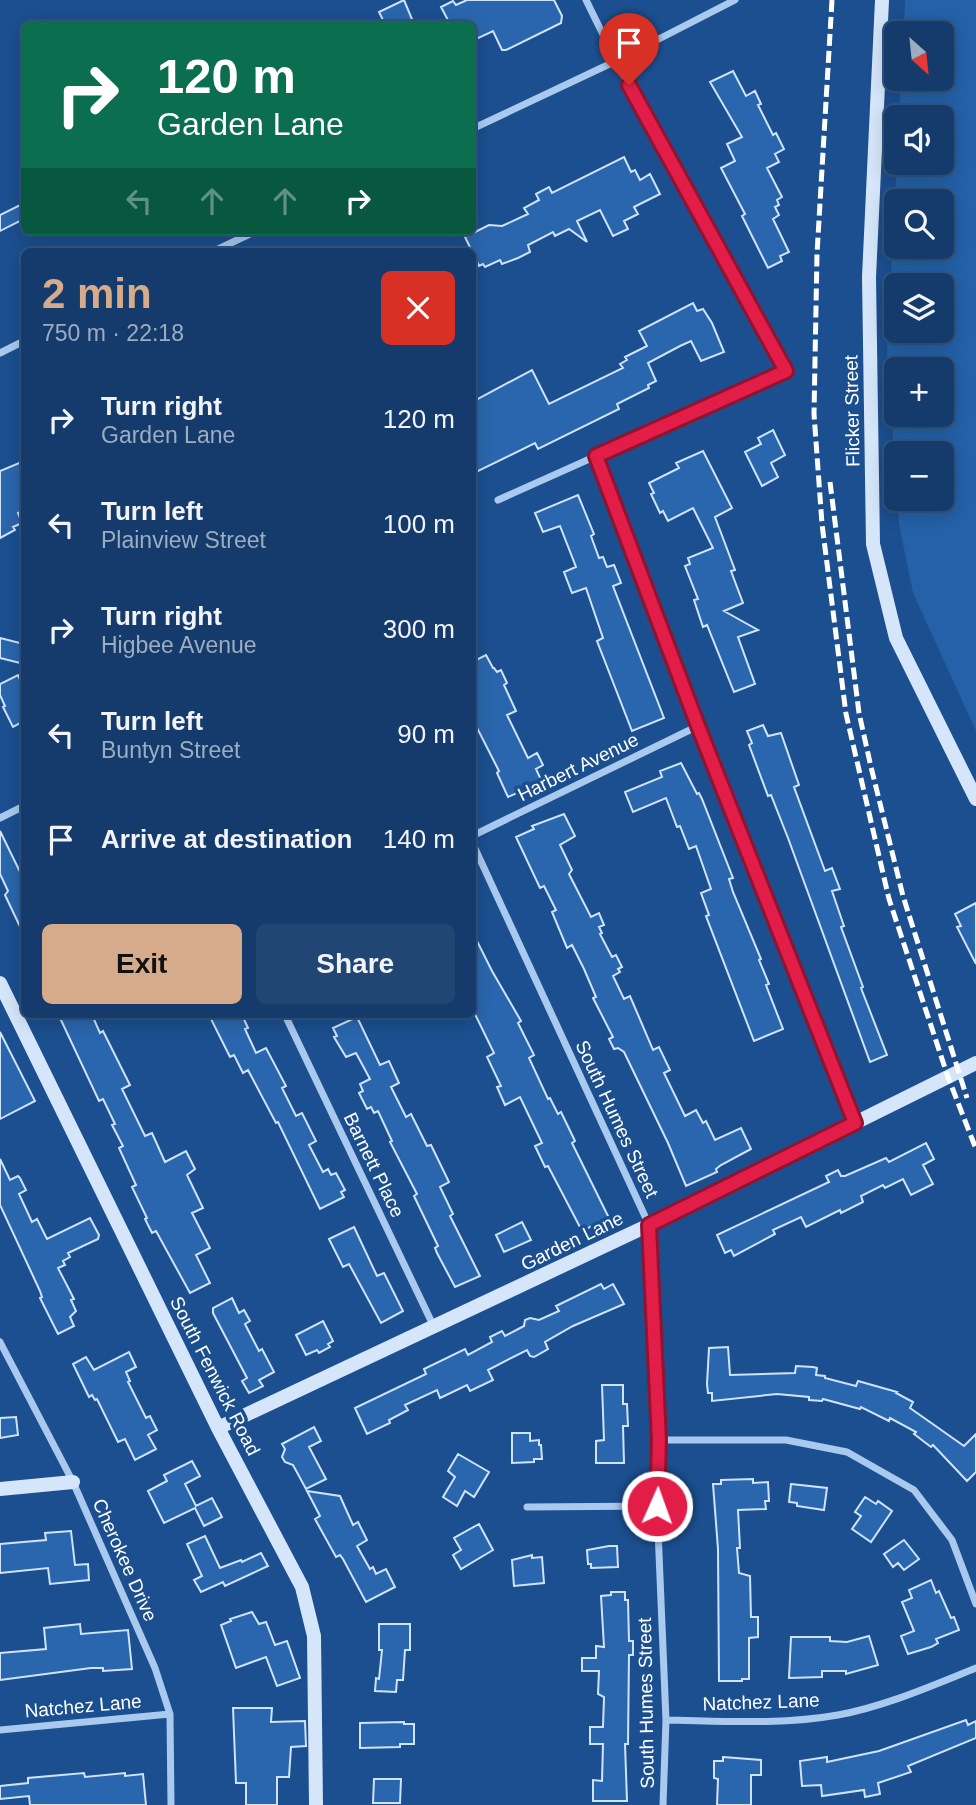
<!DOCTYPE html>
<meta charset="utf-8">
<style>
:root{--surface:#143b6b;--page:#214673;--text:#f1f3f6;--muted:#9dadc1;--line:#33557e;--accent:#d6ab8b}
body{margin:0;font-family:Helvetica,sans-serif;background:var(--page);color:var(--text);height:100vh;display:flex;flex-direction:column;font-size:26px;white-space:nowrap}
*{box-sizing:border-box;margin:0}
p{font-size:23px;color:var(--muted)}
.icon{flex:none;width:38px;height:38px;fill:none;stroke:currentColor;stroke-width:2;stroke-linecap:round;stroke-linejoin:round}
.map{position:relative;flex:1;overflow:hidden}
.sheet{position:absolute;left:21px;top:248px;width:455px;height:770px;display:flex;flex-direction:column;background:var(--surface);border-radius:10px;box-shadow:0 4px 18px #0003,0 0 0 2px var(--line)}
.sheet>*{flex:none}
.banner{position:absolute;left:21px;top:21px;width:455px;height:214px;border-radius:10px;box-shadow:0 4px 18px #0003,0 0 0 2px var(--line);background:#0b6e4f;color:#fff;overflow:hidden}
.needle{width:46px;rotate:153deg}
.controls{position:absolute;left:884px;top:21px;display:grid;gap:14px}
.controls a{display:grid;place-items:center;width:70px;height:70px;border-radius:10px;background:var(--surface);box-shadow:0 4px 18px #0003,0 0 0 2px var(--line);font-size:35px}
.pin{position:absolute;display:grid;place-items:center;width:60px;height:60px;color:#fff;margin:-72px -30px;border-radius:50% 50% 50% 0;rotate:-45deg;box-shadow:0 0 7px #0007}
.pin .icon{rotate:45deg}
.me{position:absolute;width:77px;margin:-38px;rotate:2deg;stroke-linejoin:round;filter:drop-shadow(0 0 5px #0008)}
.turn{display:flex;align-items:center;gap:24px;height:147px;padding:0 21px;font-size:32px}
.turn .icon{width:91px;height:91px;stroke-width:2.5}
.turn b{display:block;font-size:49px;line-height:60px}
.lanes{display:flex;align-items:center;height:66px;padding:0 21px;background:#0003;justify-content:center;gap:35px;direction:ltr}
.lanes .off{opacity:.35}
.round{display:grid;place-items:center;flex:none;width:74px;height:74px;border-radius:10px;background:var(--page)}
.overview{display:flex;align-items:center;justify-content:space-between;height:119px;padding:0 21px}
h1{font-size:42px;font-weight:600;line-height:52px;color:var(--accent)}
.cta{display:flex;gap:14px;margin-top:auto;padding:14px 21px}
.cta a{flex:1;height:80px;border-radius:10px;background:var(--accent);color:#111;font-size:28px;font-weight:600;line-height:80px;text-align:center}
.cta a+a{background:var(--page);color:var(--text)}
ul{padding:0;list-style:none}
li{display:flex;align-items:center;gap:21px;height:105px;padding:0 21px}
li div{flex:1}
li b{display:block;font-size:26px}
li em{font-style:normal}
.map>svg:first-child{display:block}
.green{fill:#2461a8;fill-rule:evenodd}
.building{fill:#2a66ad;stroke:#cfe3fa;stroke-width:2}
.lines{fill:none;stroke-linecap:round;stroke-linejoin:round}
.street{stroke:#a9c9ee;stroke-width:7}
.secondary{stroke:#d6e6fa;stroke-width:14}
.rail{stroke:#fff;stroke-width:5;stroke-dasharray:12 5;stroke-linecap:butt}
.route-casing{stroke:#92132f;stroke-width:18}
.route{stroke:#e11d48;stroke-width:12}
.labels{text-anchor:middle;dominant-baseline:central;stroke-width:7;stroke-linejoin:round;paint-order:stroke}
.street-label{font-size:19px;fill:#fff;stroke:#1b4f8f}
</style>
<div class="map">
<svg width="976" height="1805" viewBox="0 0 976 1805">
<rect width="100%" height="100%" fill="#1b4f8f"/>
<path class="green" d="M905,0h71v731l-63,-138 -14,-69 -2,-25h45v-46h-46v25l-9,-127 10,-188h45v-46h-43l2,-38h41v-46h-38zM896,201h46v46h-46zM896,285h46v46h-46zM896,369h46v46h-46z"/>
<path class="building" d="M404,0l10,24h-29l-6,-12z
M467,0h87l8,16 -1,7 -55,27h-4l-9,-19 -21,10v-17h-22l-9,-17 12,-6 3,4z
M733,71l13,25 9,-5 6,13 -3,1 15,30 3,-2 8,16 -9,5 4,8 -12,6 15,29 -5,3 2,5 -4,2 4,8 -6,4 16,33 -9,4 2,5 -14,7 -26,-52 3,-2 -24,-46 14,-7 -8,-17 15,-7 -32,-55z
M624,157l7,15 4,-2 5,10 10,-6 10,20 -26,13 4,7 -14,7 4,8 -15,7 -13,-26 -23,11 10,21 -18,-13 -14,7 -2,-4 -25,13 2,7 -12,6 -16,6 -2,-4 -15,7 -2,-3 -4,2 -14,-29 24,-12 13,1 26,-12 -4,-6 15,-8 -3,-6 13,-7 3,6z
M24,203v16l-24,12v-16z
M693,303l4,8 6,-2 9,14 12,29 -23,9 -10,-20 -11,5 -32,17 8,18 -8,4 1,3 -32,16 2,5 -81,40 -3,-6 -63,31v-72l60,-32 17,34 74,-36 -3,-4 7,-4 -2,-3 22,-11 -8,-15z
M773,430l12,25 -14,8 7,14 -16,9 -17,-34 16,-8 -3,-6z
M703,451l29,57 -17,9 20,53 -4,1 12,32 -19,8 34,19 -20,7 17,47 -21,8 -27,-67 -4,2 -9,-27 4,-1 -13,-33 5,-2 -2,-6 25,-10 -20,-40 -25,13 -5,-10 -3,2 -9,-19 3,-1 -5,-10 30,-15 -3,-5z
M24,461v49l-6,3 4,10 -9,4 2,3 -15,8v-67z
M578,495l16,39 -3,2 8,22 4,-1 4,10 7,-2 7,18 -8,3 51,132 -32,13 -35,-90 6,-3 -17,-50 -14,5 -8,-21 12,-5 -16,-41 -17,6 -8,-19z
M0,638l24,6v20l-24,-6z
M486,655l7,13h1l3,4 4,-2 6,13 -3,2 12,26 -9,4 21,43 9,-5 6,12 -7,4 6,13 -34,15 -11,-24 2,-2 -27,-53v-56z
M18,675l6,14v32l-11,6 -10,-20 2,-1 -5,-11v-11z
M763,725l5,11 13,-3 18,52 -5,2 31,84 7,-3 8,21 -8,2 12,35 -3,1 22,60 -2,1 26,67 -17,7 -82,-224 -17,-43 -3,1 -19,-51 3,-2 -5,-12z
M681,763l16,31 2,-1 3,6 31,79 -4,1 4,13 28,67 -2,1 10,24 -3,1 17,44 -29,12 -48,-125 3,-1 -8,-22 10,-4 -15,-43 -7,3 -9,-23 -3,1 -11,-29 -33,14 -8,-20 37,-15 -2,-6z
M564,814l11,22 -15,9 12,25 -3,4 22,43 8,-4 5,12 -5,2 3,6 -2,1 12,23 4,-2 6,12 -4,2 2,3 -7,4 11,23 6,-3 23,54 6,-3 11,23 -6,3 21,43 11,-6 7,13 3,-2 9,19 26,-12 10,21 -30,16 -5,4 1,3 -31,14 -18,-43 -44,-91 -6,-4 -4,1 -5,-10 4,-2 -20,-39 3,-1 -12,-28 -12,-24 -5,3 -15,-36 4,-2 -12,-24 -4,2 -24,-51 18,-8 -2,-3z
M0,831l24,49v55l-19,-40 3,-4 -8,-17z
M976,903v61l-19,-37 4,-1 -6,-12z
M472,931l20,40 29,50 -3,2 16,32 -5,3 19,41 2,-1 8,16 3,-2 14,29 -3,2 37,75 -27,13 -34,-65 -3,1 -10,-21 7,-3 -22,-46 -15,8 -8,-18 4,-1 -14,-29 7,-4 -22,-45z
M67,1015h25l8,18 3,-2 27,54 -8,4 23,47 7,-3 13,29 21,-11 9,18 -8,6 16,33 -11,5 18,35 -14,7 14,28 -20,10 -34,-62 -4,2 -7,-14 2,-1 -15,-31 4,-2 -17,-37 4,-2 -11,-21 3,-1 -12,-25 -4,2 -39,-83z
M209,1015h33l6,13 -3,1 11,24 10,-5 20,38 -4,2 14,28 6,-3 14,28 -7,4 14,27 5,-3 3,6 5,-2 9,17 -4,2 3,5 -24,12 -42,-87 -2,1 -28,-53 -5,3 -9,-18 -4,2z
M357,1017l23,48 9,-4 10,22 -8,4 15,30 5,-3 16,32 4,-1 18,37 -9,5 13,27 -3,2 30,60 -25,11 -18,-34 -2,-5 3,-2 -24,-50 3,-2 -27,-52 2,-1 -14,-30 -4,2 -3,-6 -4,2 -8,-16 4,-2 -3,-7 10,-5 -14,-26 -10,4 -12,-20 3,-1 -4,-8z
M0,1032l35,69 -35,18z
M926,1143l8,16 -11,6 10,19 -22,11 -8,-16 -18,9 -2,-3 -22,11 2,6 -22,11 -1,-3 -34,17 -5,-10 -28,13 2,4 -41,22 -3,-6 -6,3 -8,-18 112,-53 -3,-6 12,-6 3,6h4l41,-18 3,4z
M0,1159l10,21 8,-4 2,2 6,12 -7,4 13,28 5,-3 10,20 43,-21 9,17 -1,4 -30,14 2,4 -7,4 2,4 -7,3 16,31 -3,1 5,11 -6,6 4,9 -16,8 -18,-36 2,-1 -2,-6 -40,-86z
M522,1222l9,18 -27,12 -8,-17z
M354,1227l23,49 7,-3 19,38 -22,12 -32,-59 -6,3 -14,-28z
M601,1284l3,5 9,-5 11,20 -51,22 -28,16 3,7 -14,8 -4,-1 -3,-6 -39,20 5,10 -23,11 -3,-6 -27,13 -3,-8 -32,15 3,5 -19,10 1,3 -23,11 -12,-26 71,-34 -2,-5 41,-20 3,6 24,-13 -2,-5 12,-6 3,5 19,-10 1,-6 5,-2 9,2 20,-9 -3,-5z
M232,1298l7,15 5,-3 6,11 -5,3 14,27 3,-2 12,23 -15,8 4,6 -14,7 -7,-12 5,-3 -34,-65v-5z
M323,1321l10,20 -5,3 2,3 -11,6 -2,-3 -11,5 -10,-20z
M728,1347l2,28 65,-2 1,-7 17,1 4,1 -1,7 9,1v2l31,8 2,-5 39,11 -1,1 17,9 -3,6 54,38 12,-12v38l-9,9 -34,-36 -2,2 -17,-13 2,-2 -26,-14 -1,3 -28,-14 -1,2 -37,-10 -1,2 -13,-1v-3l-32,-3 -65,7v-8h-4l-1,-9 2,-36z
M129,1352l7,15 -10,5 4,9 -2,1 18,36 4,-2 7,14 -9,5 8,14 -21,11 -10,-21 -7,3 -21,-43 -2,1 -3,-5 -3,2 -16,-33 13,-7 8,13z
M602,1385h21v19h4l1,22h-5l1,37h-28v-22l8,-1z
M16,1417l2,18 -18,3v-20z
M314,1427l7,14 -12,6 17,32 -20,10 -13,-24 -8,-3 -3,-5 3,-8 -3,-5z
M512,1433h18v8l9,-1v5h2l1,14h-8v3l-22,1z
M458,1454l31,18 -15,25 -9,-6 -8,15 -14,-9 12,-20 -7,-6z
M192,1461l8,15 -15,8 11,22 16,-8 10,19 -18,9 -9,-18 -31,15 -16,-32 19,-10 -3,-6z
M753,1479v4l15,-1 1,19h-4l1,8 -28,1 2,38h-3l2,25 11,3 1,41h7v20l-9,1v41h-7v2h-23l-1,-132 -5,-65h8v-4z
M791,1484l36,4 -3,22 -27,-4v-3l-8,-1z
M307,1491l33,5 13,29 5,-3 9,18 -10,6 13,23 3,-2 3,7 10,-5 9,18 -29,15 -23,-43 -3,-4 -4,2 -21,-38 5,-3z
M865,1497l11,7 2,-3 14,10 -21,31 -19,-13 9,-13 -6,-4z
M479,1524l14,26 -32,19 -8,-14 8,-5 -7,-12z
M71,1531l4,34 13,-1 1,16 -39,4 -2,-16 -48,5v-29l46,-4 -1,-7z
M205,1536l15,32 21,-8 1,2 19,-9 7,13 -43,20 -2,-4 -22,10 -7,-12 8,-4 -15,-32z
M904,1540l15,19 -15,11 -6,-7 -5,4 -9,-13z
M609,1546h8l1,21 -27,1v-4h-3l-1,-14z
M532,1555v3l10,-1 2,26 -30,3 -2,-26z
M931,1580l5,13 3,-2 12,27 3,-1 5,13 -23,9 2,4 -7,4 -23,7 -7,-18 13,-5 -12,-29 10,-4 -3,-8z
M611,1592h14v8h3l1,41h4v14h-4l-1,89h-3l2,57h-34v-21l9,1 1,-37h-13v-17h13l1,-30 -6,-3 1,-23h-17v-13h14v-12l8,1 -3,-51 10,-1z
M252,1612l7,12 7,-2 9,23 12,-4 13,37 -23,8 -11,-29 -30,11 -15,-43 10,-4 -1,-2z
M80,1624l1,10 47,-4 4,39 -29,2v-3h-12l-91,12v-27l46,-4 -2,-21z
M379,1624h31v26h-5l-2,30h-6l-1,12 -21,-1 1,-13 3,1 3,-29h-3z
M869,1636l9,29 -32,9v-3h-24v6l-33,1 2,-41h39v4l17,1z
M233,1708h39l-1,14 34,-1 1,25 -15,1 -2,30h-12v28h-31v-22h-10z
M966,1720l2,5 8,-4v17l-68,28 3,6 -33,11 2,11 -15,3 -1,-7 -42,6 -1,-11 -19,1 -2,-25 27,-4v5l52,-11z
M404,1722v2h10v20h-14v3l-40,1v-25z
M723,1757l38,3v15h-10v30h-34l1,-26 -4,-1v-17h9z
M84,1773l1,4 40,-4v3l18,-2 3,31h-116l-1,-9 -29,3v-13l28,-3v-5z
M374,1779h27l-1,24h-27z"/>
<g class="lines">
<path class="street" d="M472,129l144,-68 119,-61
M212,252l44,-21
M0,353l24,-12
M596,456l102,270 156,397
M498,500l288,-129 -170,-310 -30,-61
M0,818l24,-12
M472,836l226,-110
M472,842l177,383 10,215 -2,66 9,214 -3,85
M285,1015l149,312
M0,1342l73,140 82,186 15,46 1,91
M659,1440h127l61,12 67,38 38,50 24,64
M527,1507l130,-1
M666,1720c57,1 116,5 172,-5 48,-9 93,-29 138,-47
M0,1730l170,-16"/>
<path class="secondary" d="M882,0l-13,277 4,267 23,94 80,161
M0,983l218,445 84,159 12,49 2,169
M218,1428l431,-203 327,-162
M0,1489l73,-7"/>
<path class="rail" d="M832,0l-15,254 -3,160 8,110 24,190 43,185 59,178 28,72
M830,482l29,231 12,54 32,129 64,202"/>
</g>
<g class="lines">
<defs>
<path id="route" d="M629,85l157,286 -190,85 102,270 157,397 -206,102 10,215 -2,66"/>
</defs>
<use href="#route" class="route-casing"/>
<use href="#route" class="route"/>
</g>
<g class="labels">
<g class="street-label">
<text transform="translate(852 411) rotate(-91)">Flicker Street</text>
<text transform="translate(578 767) rotate(-26)">Harbert Avenue</text>
<text transform="translate(617 1119) rotate(65)">South Humes Street</text>
<text transform="translate(374 1165) rotate(64)">Barnett Place</text>
<text transform="translate(572 1241) rotate(-26)">Garden Lane</text>
<text transform="translate(215 1376) rotate(63)">South Fenwick Road</text>
<text transform="translate(125 1560) rotate(66)">Cherokee Drive</text>
<text transform="translate(761 1702) rotate(-2)">Natchez Lane</text>
<text transform="translate(646 1703) rotate(-91)">South Humes Street</text>
<text transform="translate(83 1706) rotate(-5)">Natchez Lane</text>
</g>
</g>
</svg>
<div class="controls">
<a><svg class="needle" viewBox="-14 -14 28 28"><path d="M0-13l5 13h-10z" fill="#e53935"/><path d="M0 13l5-13h-10z" fill="#9dadc1"/></svg></a>
<a><svg class="icon" aria-label="sound" viewBox="0 0 24 24"><path d="M4 9h4l5-4v14l-5-4H4zM17 9q2 3 0 6"/></svg></a>
<a><svg class="icon" aria-label="search" viewBox="0 0 24 24"><circle cx="10" cy="10" r="6"/><path d="M15 15l6 6"/></svg></a>
<a><svg class="icon" aria-label="layers" viewBox="0 0 24 24"><path d="M12 4l9 5-9 5-9-5zM3 14l9 5 9-5"/></svg></a>
<a>+</a>
<a>−</a>
</div>
<div class="pin" style="left:629px;top:85px;background:#d93025"><svg class="icon" aria-label="arrive" viewBox="0 0 24 24"><path d="M6 21V4h12l-3 4 3 4H6"/></svg></div>
<svg class="me" style="left:657px;top:1506px" viewBox="-20 -20 40 40"><circle r="17" fill="#e11d48" stroke="#fff" stroke-width="3"/><path d="M0-11L8 9 0 5-8 9z" fill="#fff"/></svg>
<div class="banner">
<div class="turn"><svg class="icon" aria-label="right" viewBox="0 0 24 24"><path d="M7 20v-9h11M14 6l5 5-5 5"/></svg><div><b>120 m</b>Garden Lane</div></div>
<div class="lanes"><svg class="icon off" aria-label="left" viewBox="0 0 24 24"><path d="M17 20v-9H6M10 6l-5 5 5 5"/></svg><svg class="icon off" aria-label="ahead" viewBox="0 0 24 24"><path d="M12 20V5M6 11l6-6 6 6"/></svg><svg class="icon off" aria-label="ahead" viewBox="0 0 24 24"><path d="M12 20V5M6 11l6-6 6 6"/></svg><svg class="icon" aria-label="right" viewBox="0 0 24 24"><path d="M7 20v-9h11M14 6l5 5-5 5"/></svg></div>
</div>
<section class="sheet">
<div class="overview"><div><h1>2 min</h1><p>750 m · 22:18</p></div><a class="round" style="background:#d93025;color:#fff"><svg class="icon" aria-label="close" viewBox="0 0 24 24"><path d="M6 6l12 12M18 6L6 18"/></svg></a></div>
<ul>
<li><svg class="icon" aria-label="right" viewBox="0 0 24 24"><path d="M7 20v-9h11M14 6l5 5-5 5"/></svg><div><b>Turn right</b><p>Garden Lane</p></div><em>120 m</em></li>
<li><svg class="icon" aria-label="left" viewBox="0 0 24 24"><path d="M17 20v-9H6M10 6l-5 5 5 5"/></svg><div><b>Turn left</b><p>Plainview Street</p></div><em>100 m</em></li>
<li><svg class="icon" aria-label="right" viewBox="0 0 24 24"><path d="M7 20v-9h11M14 6l5 5-5 5"/></svg><div><b>Turn right</b><p>Higbee Avenue</p></div><em>300 m</em></li>
<li><svg class="icon" aria-label="left" viewBox="0 0 24 24"><path d="M17 20v-9H6M10 6l-5 5 5 5"/></svg><div><b>Turn left</b><p>Buntyn Street</p></div><em>90 m</em></li>
<li><svg class="icon" aria-label="arrive" viewBox="0 0 24 24"><path d="M6 21V4h12l-3 4 3 4H6"/></svg><div><b>Arrive at destination</b></div><em>140 m</em></li>
</ul>
<div class="cta"><a>Exit</a><a>Share</a></div>
</section>
</div>
